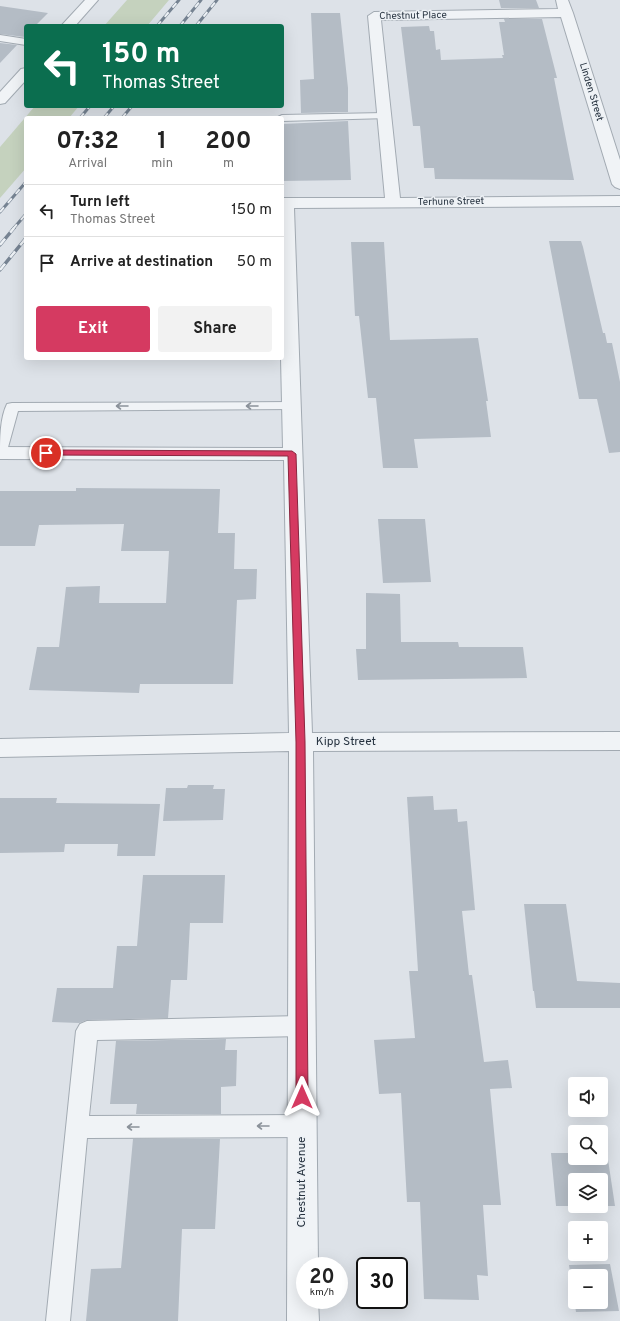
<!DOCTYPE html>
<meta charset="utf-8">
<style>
:root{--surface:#fff;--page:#f2f2f2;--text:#222;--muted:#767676;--line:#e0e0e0;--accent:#d53a61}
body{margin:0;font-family:Overpass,sans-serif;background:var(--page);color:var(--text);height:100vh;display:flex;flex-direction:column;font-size:15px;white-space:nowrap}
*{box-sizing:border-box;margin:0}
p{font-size:13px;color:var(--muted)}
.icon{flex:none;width:22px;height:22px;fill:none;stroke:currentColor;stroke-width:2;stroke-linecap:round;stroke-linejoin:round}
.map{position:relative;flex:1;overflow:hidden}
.panel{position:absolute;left:24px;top:116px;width:260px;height:244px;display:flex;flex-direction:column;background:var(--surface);border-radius:4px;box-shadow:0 4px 16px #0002}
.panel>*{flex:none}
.hud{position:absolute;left:24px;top:24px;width:260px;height:84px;border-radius:4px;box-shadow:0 4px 16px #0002;background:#0b6e4f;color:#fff;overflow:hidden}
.controls{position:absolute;left:568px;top:1077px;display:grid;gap:8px}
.controls a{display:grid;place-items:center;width:40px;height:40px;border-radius:4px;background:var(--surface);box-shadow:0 4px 16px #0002;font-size:20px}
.speed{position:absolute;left:296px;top:1257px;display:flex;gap:8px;font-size:20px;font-weight:700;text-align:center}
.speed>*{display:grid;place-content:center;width:52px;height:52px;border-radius:50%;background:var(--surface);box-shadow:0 4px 16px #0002;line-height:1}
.speed small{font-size:10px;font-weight:400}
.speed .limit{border:2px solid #111;border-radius:6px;background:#fff;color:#111}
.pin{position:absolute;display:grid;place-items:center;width:34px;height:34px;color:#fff;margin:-17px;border:2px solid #fff;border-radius:50%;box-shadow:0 1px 4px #0007}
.me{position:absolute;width:44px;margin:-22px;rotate:0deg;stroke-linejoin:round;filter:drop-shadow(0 0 3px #0008)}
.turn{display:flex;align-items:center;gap:14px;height:84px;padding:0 12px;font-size:18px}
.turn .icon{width:52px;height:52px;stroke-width:2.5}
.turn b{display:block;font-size:28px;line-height:34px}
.eta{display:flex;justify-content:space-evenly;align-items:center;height:68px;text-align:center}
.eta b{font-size:24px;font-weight:700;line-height:28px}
.action{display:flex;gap:8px;margin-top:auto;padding:8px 12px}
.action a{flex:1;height:46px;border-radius:4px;background:var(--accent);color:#fff;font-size:16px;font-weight:700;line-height:46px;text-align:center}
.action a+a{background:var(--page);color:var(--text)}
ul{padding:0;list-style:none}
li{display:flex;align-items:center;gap:12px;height:52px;padding:0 12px;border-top:1px solid var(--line)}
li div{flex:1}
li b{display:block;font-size:15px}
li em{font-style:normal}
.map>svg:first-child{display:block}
.green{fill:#c5d2be}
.building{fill:#b4bcc5;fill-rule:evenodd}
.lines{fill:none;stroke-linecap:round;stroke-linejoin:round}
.service-casing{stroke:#a2aab2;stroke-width:2}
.minor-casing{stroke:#a2aab2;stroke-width:2}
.service{fill:#f0f3f6;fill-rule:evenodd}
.minor{fill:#f0f3f6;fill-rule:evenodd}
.rail-far1-casing{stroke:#768392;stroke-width:3}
.rail-casing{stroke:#768392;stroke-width:3.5}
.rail-far1{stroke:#edf1f5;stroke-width:2;stroke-dasharray:6;stroke-linecap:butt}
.rail{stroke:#edf1f5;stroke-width:2.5;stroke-dasharray:8;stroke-linecap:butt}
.oneway{stroke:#8b929a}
.route{fill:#d53a61;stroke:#8a263f}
.labels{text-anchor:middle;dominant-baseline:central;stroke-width:3;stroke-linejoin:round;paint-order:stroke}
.far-street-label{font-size:10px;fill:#26323f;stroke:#edf1f5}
.street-label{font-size:12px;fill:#26323f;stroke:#edf1f5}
</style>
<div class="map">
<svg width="620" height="1321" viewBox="0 0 620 1321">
<rect width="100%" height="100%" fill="#dde2e8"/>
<path class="green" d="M127,0h42l-22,26h-43z
M35,106h44l-10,12h-43v50l-26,30v-51z"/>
<path class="building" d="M499,0h37l3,8h-38z
M0,6l48,7 -13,13h-9l-1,11 -25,-3z
M311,13h29l8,75v24l-47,1 -1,-33 14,-1z
M504,19h38l15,59h-3l20,102 -139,-1 -1,-11h-10l-4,-42h-7l-12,-99 28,-1 1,5h4l2,19 4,-1 1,11 62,-2 -1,-3h2l-5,-33h6z
M0,43l17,2 -17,18z
M348,121l3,59 -69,1v-57z
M549,241h32l2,6 20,86h2l2,10h5l8,39v70l-11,1 -12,-54h-18z
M351,242h33l6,98 88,-2 10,63h-2l5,36 -77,2 4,29h-35l-7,-70h-8l-9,-82h-4z
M76,488l144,1 -2,44h17l-1,36h23l-1,30 -19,1 -4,84h-93l-1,9 -110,-3 8,-43h22l7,-60 34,-1 -1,17h67l3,-52h-48l3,-27 -85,1 -4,21h-35v-55h76z
M378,519h47l6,63 -48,1z
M366,593l34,1 1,48h57l1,5h64l4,31 -169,2 -2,-31h10z
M188,785h26l-1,4h12l-2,31 -60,1 3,-33h21z
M433,796l1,14 23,-1 1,13 9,-1 8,89 -13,1 7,64h3l12,87 24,-2 4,28 -22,1 11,116h-18l5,71 -11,-1 2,25 -55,-1 -4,-97h-13l-6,-109 -22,1 -5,-54 41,-2 -6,-67h9l-11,-174z
M0,798h57l-1,5 104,1 -5,52h-38l1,-12h-53l-1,8 -64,1z
M143,875h82l-2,48h-33l-3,57h-16l-3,38 -81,2 -8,3 -27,-1 5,-34h56l4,-42h20z
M524,904h42l11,77 43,2v25h-84l-2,-17h-1z
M226,1039l-1,11h12l-1,36 -15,1v27h-85l1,-10h-27l6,-63z
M133,1139h87l-5,90h-33l-4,92h-92l5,-52 30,-1z
M551,1153h24v5h26v-5h6l8,53h-35h21v-26h-26v26h-19z
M610,1264l9,47 -43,1 -7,-47zM575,1276h26v26h-26z"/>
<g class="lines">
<defs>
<path id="service" d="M0,35l26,4v6l-26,-4z
M384,113l4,1 2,2 -2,2 -106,3v-3h-6l6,-3z
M291,402l5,1 2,3 -2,3 -278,2 -11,40 -2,3 -5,2c0,-17 0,-38 7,-52l5,-1z
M302,1016l7,3 3,7 -3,7 -7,3 -205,4 -8,76 213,-1 8,3 3,8 -3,8 -8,3 -215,1 -17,183h-24l30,-290 4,-7 7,-3z"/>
<path id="minor" d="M85,0h13l-23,26h-14z
M556,0h12l5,13 47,147v29l-5,-2 -3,-3 -51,-167 -180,3 19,178 220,-2v10l-326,2 18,525 308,-1v18l-307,1 5,515h-13v34h13l1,21h-32l2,-570 -289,6v-18l289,-6 -5,-273 -284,-1v-12l283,1 -2,-90 1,-160h103l-17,-182 6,-4 184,-3z
M26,68v12l-21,23 -5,1v-12l21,-23z"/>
</defs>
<use href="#service" class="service-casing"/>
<use href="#minor" class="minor-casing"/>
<use href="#service" class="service"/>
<use href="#minor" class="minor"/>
<defs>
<path id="rail-far1" d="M157,26l22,-26
M180,26l21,-26
M196,26l21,-26
M80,118l10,-12
M104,118l10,-12
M122,118l10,-12
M0,212l26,-30
M13,229l13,-15"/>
<path id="rail" d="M0,245l14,-17
M0,270l26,-32"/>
</defs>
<use href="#rail-far1" class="rail-far1-casing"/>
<use href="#rail" class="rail-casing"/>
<use href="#rail-far1" class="rail-far1"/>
<use href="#rail" class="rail"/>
</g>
<defs><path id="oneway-shaft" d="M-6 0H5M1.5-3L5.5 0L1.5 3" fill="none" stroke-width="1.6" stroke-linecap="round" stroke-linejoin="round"/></defs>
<g class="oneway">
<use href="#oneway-shaft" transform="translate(122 406) rotate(180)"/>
<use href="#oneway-shaft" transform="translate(252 406) rotate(180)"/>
<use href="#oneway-shaft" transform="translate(263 1126) rotate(180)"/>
<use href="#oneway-shaft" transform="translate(133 1127) rotate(180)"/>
</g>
<path class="route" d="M46,450l246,1 4,3 9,288 3,355 -2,4 -4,2 -4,-2 -2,-4v-355l-8,-286 -245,-1v-4z"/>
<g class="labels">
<g class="far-street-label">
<text transform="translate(413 16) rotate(-1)">Chestnut Place</text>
<text transform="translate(591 92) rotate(73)">Linden Street</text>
<text transform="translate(451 202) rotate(-1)">Terhune Street</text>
</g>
<g class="street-label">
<text x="346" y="742">Kipp Street</text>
<text transform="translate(302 1182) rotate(-90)">Chestnut Avenue</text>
</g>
</g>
</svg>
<div class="controls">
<a><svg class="icon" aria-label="sound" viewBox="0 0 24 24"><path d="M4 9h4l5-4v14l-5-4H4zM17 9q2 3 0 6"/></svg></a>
<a><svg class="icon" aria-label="search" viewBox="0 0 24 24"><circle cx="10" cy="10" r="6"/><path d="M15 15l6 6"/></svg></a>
<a><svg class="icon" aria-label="layers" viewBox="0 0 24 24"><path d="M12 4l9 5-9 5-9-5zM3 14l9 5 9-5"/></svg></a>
<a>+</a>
<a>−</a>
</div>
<div class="speed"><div>20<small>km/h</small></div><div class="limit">30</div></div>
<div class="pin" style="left:46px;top:453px;background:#d93025"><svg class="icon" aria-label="arrive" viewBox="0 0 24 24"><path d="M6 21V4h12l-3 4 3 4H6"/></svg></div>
<svg class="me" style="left:302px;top:1097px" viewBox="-20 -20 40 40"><path d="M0-17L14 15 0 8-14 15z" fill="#d53a61" stroke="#fff" stroke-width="4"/></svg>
<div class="hud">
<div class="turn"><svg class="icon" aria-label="left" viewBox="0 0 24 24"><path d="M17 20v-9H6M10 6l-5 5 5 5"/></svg><div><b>150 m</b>Thomas Street</div></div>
</div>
<section class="panel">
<div class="eta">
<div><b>07:32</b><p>Arrival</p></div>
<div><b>1</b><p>min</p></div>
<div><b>200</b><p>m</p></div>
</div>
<ul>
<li><svg class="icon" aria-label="left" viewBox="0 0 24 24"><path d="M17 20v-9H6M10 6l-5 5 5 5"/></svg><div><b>Turn left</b><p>Thomas Street</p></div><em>150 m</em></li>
<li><svg class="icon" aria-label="arrive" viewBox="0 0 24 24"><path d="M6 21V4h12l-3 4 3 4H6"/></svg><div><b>Arrive at destination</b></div><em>50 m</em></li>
</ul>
<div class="action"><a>Exit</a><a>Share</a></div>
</section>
</div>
